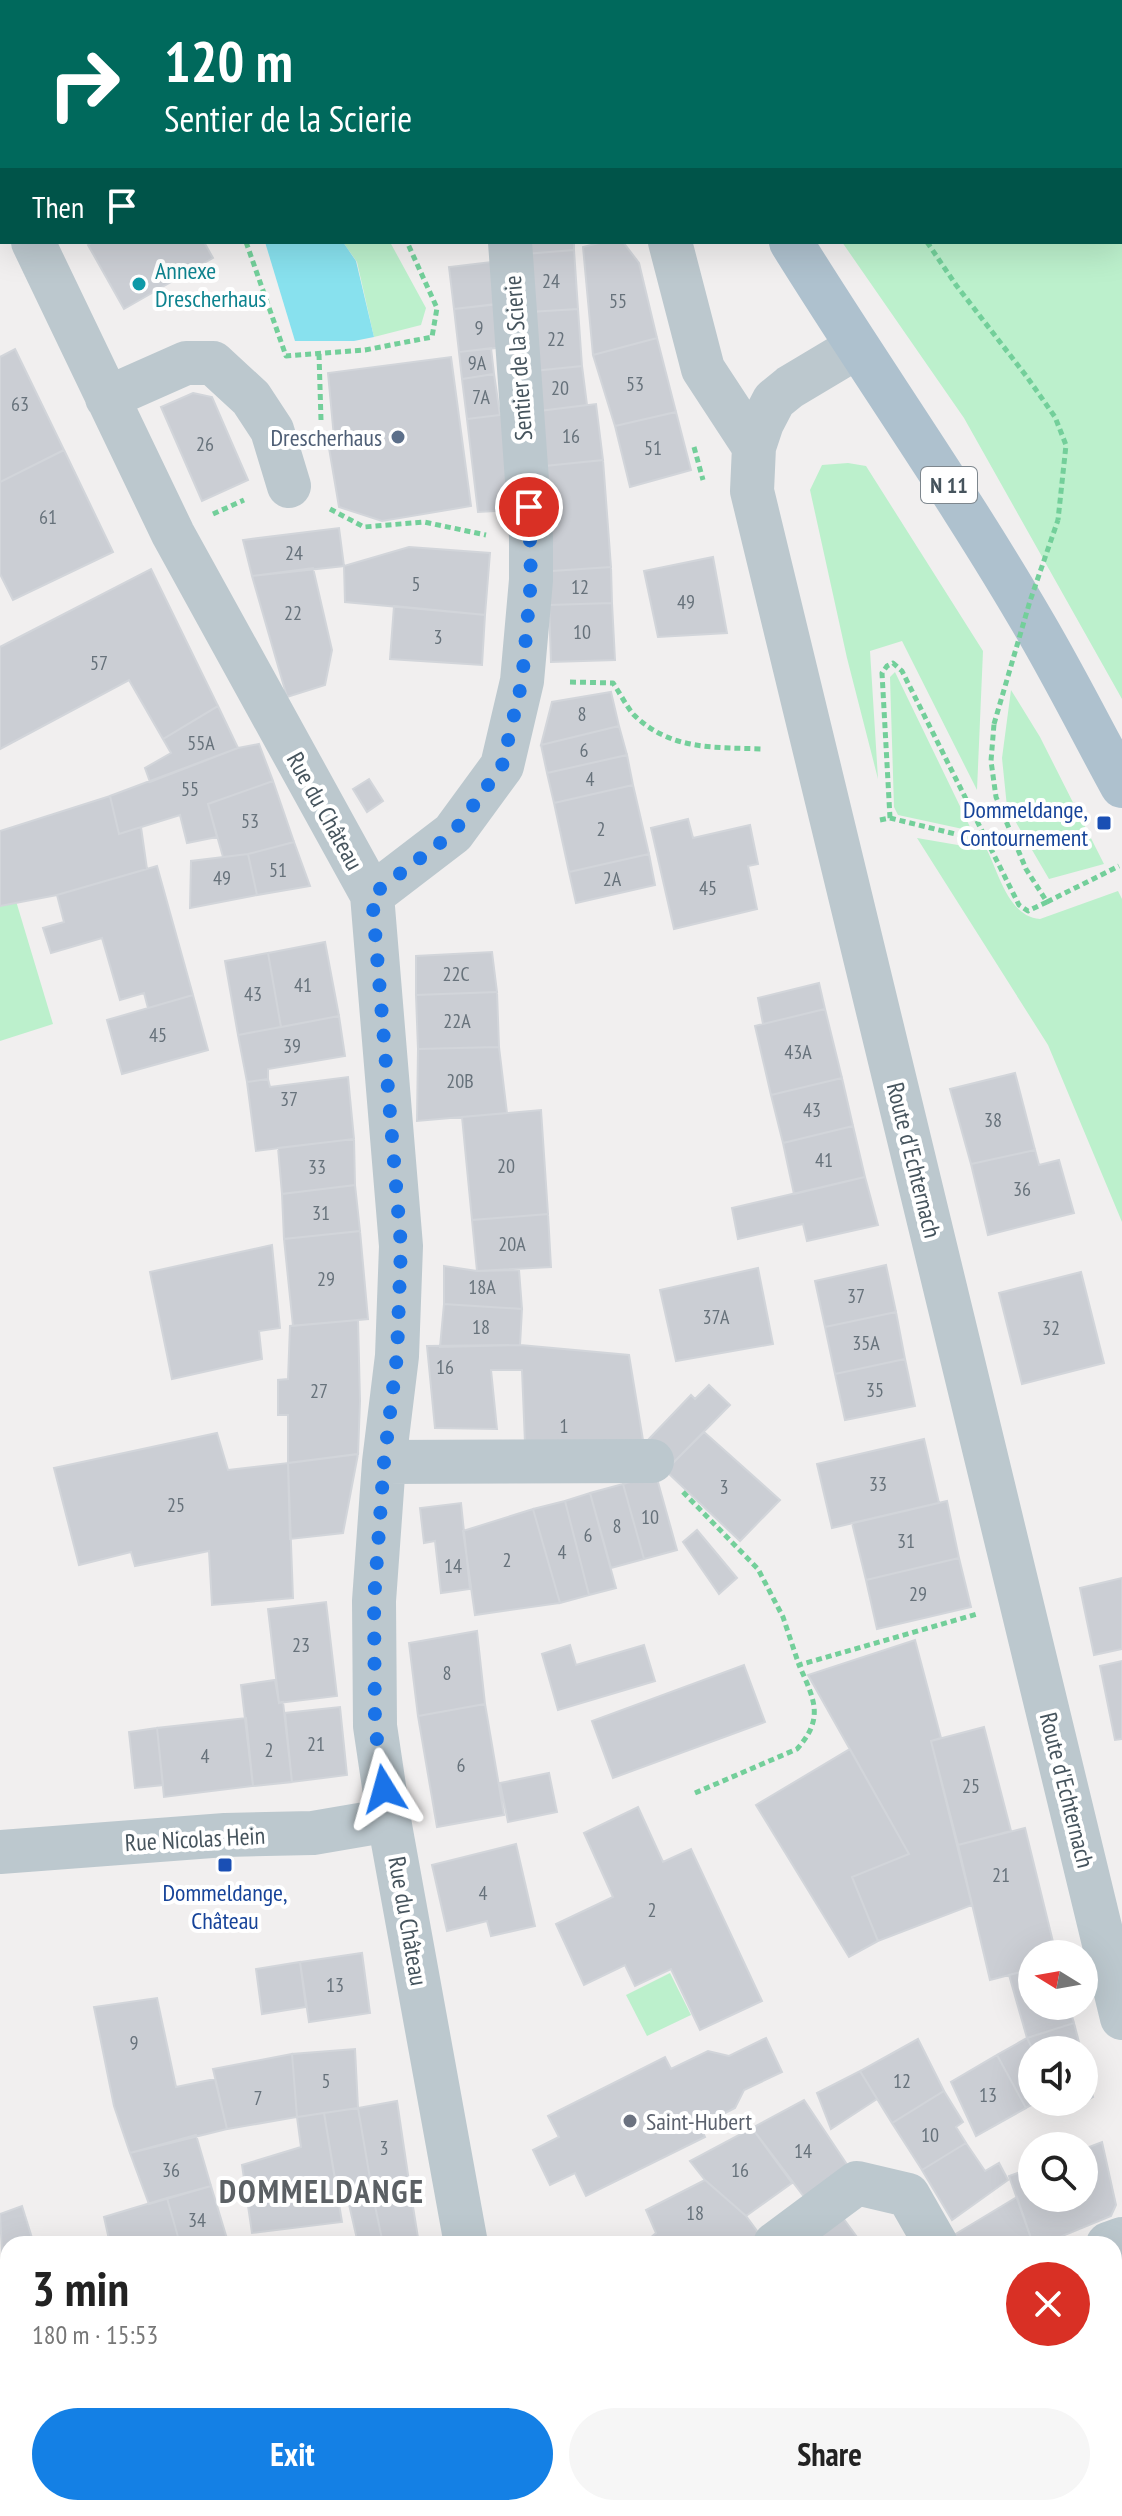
<!DOCTYPE html>
<meta charset="utf-8">
<style>
:root{--surface:#fff;--page:#f6f6f6;--text:#222;--muted:#767676;--accent:#1480e5}
body{margin:0;font-family:"PT Sans Narrow",sans-serif;background:var(--page);color:var(--text);height:100vh;display:flex;flex-direction:column;font-size:30px;white-space:nowrap}
*{box-sizing:border-box;margin:0}
p{font-size:26px;color:var(--muted)}
.icon{flex:none;width:44px;height:44px;fill:none;stroke:currentColor;stroke-width:2;stroke-linecap:round;stroke-linejoin:round}
.map{position:relative;flex:1;overflow:hidden}
.sheet{position:absolute;left:0px;top:2236px;width:1122px;height:280px;display:flex;flex-direction:column;background:var(--surface);border-radius:24px 24px 0 0;box-shadow:0 8px 32px #0002}
.sheet>*{flex:none}
.top-card{position:absolute;left:0px;top:0px;width:1122px;height:244px;box-shadow:0 8px 32px #0002;background:#00695c;color:#fff;overflow:hidden}
.needle{width:52px;rotate:281deg}
.fabs{position:absolute;left:1018px;top:1940px;display:grid;gap:16px}
.fabs a{display:grid;place-items:center;width:80px;height:80px;border-radius:50%;background:var(--surface);box-shadow:0 8px 32px #0002;font-size:40px}
.pin{position:absolute;display:grid;place-items:center;width:68px;height:68px;color:#fff;margin:-34px;border:4px solid #fff;border-radius:50%;box-shadow:0 2px 8px #0007}
.me{position:absolute;width:88px;margin:-44px;rotate:352deg;stroke-linejoin:round;filter:drop-shadow(0 0 6px #0008)}
.turn{display:flex;align-items:center;gap:28px;height:168px;padding:0 32px;font-size:36px}
.turn .icon{width:104px;height:104px;stroke-width:2.5}
.turn b{display:block;font-size:56px;line-height:68px}
.then{display:flex;align-items:center;height:76px;padding:0 32px;background:#0003;gap:16px;font-size:30px}
.round{display:grid;place-items:center;flex:none;width:84px;height:84px;border-radius:42px;background:var(--page)}
.head{display:flex;align-items:center;justify-content:space-between;height:136px;padding:0 32px}
h1{font-size:48px;font-weight:800;line-height:60px}
.primary-button{display:flex;gap:16px;margin-top:auto;padding:16px 32px}
.primary-button a{flex:1;height:92px;border-radius:48px;background:var(--accent);color:#fff;font-size:32px;font-weight:800;line-height:92px;text-align:center}
.primary-button a+a{background:var(--page);color:var(--text)}
.map>svg:first-child{display:block}
.green{fill:#bcf0cc}
.water{fill:#88e1ee}
.building{fill:#cbced4;stroke:#d2d5da;stroke-width:2}
.lines{fill:none;stroke-linecap:round;stroke-linejoin:round}
.path{stroke:#73cf9a;stroke-width:5;stroke-dasharray:6 4;stroke-linecap:butt}
.minor{stroke:#bcc8ce;stroke-width:44}
.major{stroke:#aec1ce;stroke-width:44}
.path-bridge{stroke:#73cf9a;stroke-width:5;stroke-dasharray:6 4;stroke-linecap:butt}
.route{stroke:#1a73e8;stroke-width:14;stroke-dasharray:0 25.2}
.culture-dot{fill:#0f9aa8;stroke:#fff;stroke-width:3}
.service-dot{fill:#5c6f8a;stroke:#fff;stroke-width:3}
.transit-dot{fill:#1a4fb4;stroke:#fff;stroke-width:3}
.worship-dot{fill:#6b7280;stroke:#fff;stroke-width:3}
.labels{text-anchor:middle;dominant-baseline:central;stroke-width:8;stroke-linejoin:round;paint-order:stroke}
.number-label{font-size:20px;fill:#67727b}
.shield{fill:#fff;stroke:#7e878e;stroke-width:2}
.shield-label{font-size:22px;font-weight:bold;fill:#46545d}
.culture-label{font-size:24px;fill:#0d838f;stroke:#fff;text-anchor:start}
.street-label{font-size:24px;fill:#46545d;stroke:#fff}
.service-label{font-size:24px;fill:#4e5e75;stroke:#fff;text-anchor:end}
.transit-label{font-size:24px;fill:#164399;stroke:#fff;text-anchor:end}
.worship-label{font-size:24px;fill:#5b616d;stroke:#fff;text-anchor:start}
.district-label{font-size:32px;font-weight:bold;letter-spacing:2px;fill:#5b6064;stroke:#fff}
</style>
<div class="map">
<svg width="1122" height="2516" viewBox="0 0 1122 2516">
<rect width="100%" height="100%" fill="#f1efef"/>
<path class="green" d="M1120,232l2,2v465l-158,-281 -122,-176h278z
M343,242h47l36,66 -5,17 -47,12 -17,-75z
M848,463l18,3 117,185 -6,139 -75,-149 -32,10 8,128 -31,-121 -37,-168 12,-25z
M895,672l77,159 -74,-16 -4,-8 -4,-130z
M1011,690l29,47 64,127 -55,15 -42,-72 -5,-49z
M917,838l70,12c12,24 22,67 53,69l78,-28 4,8v323l-74,-177z
M16,901l37,123 -53,17v-135z
M670,1973l21,42 -44,21 -21,-41z
M197,2508h88l-19,8h-89z"/>
<path class="water" d="M265,242h78l13,19 18,76 -20,4h-59z"/>
<path class="building" d="M419,0h108l1,2h-107z
M93,242h111l9,16 -89,51 -36,-64z
M524,242h50v8l-49,4z
M603,242h20l16,21 18,75 -64,17 -10,-108z
M574,250l4,59 -49,3 -4,-58z
M491,262l5,42 -42,5 -5,-42z
M500,304l5,43 -46,5 -5,-43z
M578,309l4,57 -48,5 -5,-59z
M657,338l19,74 -61,14 -22,-71z
M491,348l3,26 -32,5 -3,-27z
M15,349l49,101 -64,32v-125z
M451,357l20,149 -89,15 -43,-14 -10,-59h6l-7,-75z
M582,366l5,39 -48,6 -5,-40z
M494,374l6,41 -33,4 -5,-40z
M193,393l19,4 36,83 -46,21 -41,-94z
M596,404l7,56 -58,6 -6,-55z
M676,412l15,58 -61,17 -15,-61z
M508,414l9,96 -39,2 -11,-93z
M64,450l49,102 -100,48 -13,-26v-92z
M603,460l8,107 -59,4 -7,-105z
M339,528l5,38 -92,10 -9,-36z
M409,547l81,6 -5,62 -140,-13 -1,-36z
M713,557l14,76 -69,4 -14,-66z
M611,567l1,36 -63,2 3,-34z
M313,568l19,82 -7,35 -38,12 -35,-121z
M151,569l67,137 -55,33 -34,-59 -129,69v-102z
M612,603l3,57 -64,2 -2,-57z
M394,606l91,9 -3,50 -92,-6z
M611,692l8,34 -78,19 11,-43z
M218,706l20,42 -88,34 -5,-14 26,-15 -8,-14z
M619,726l8,29 -80,18 -6,-28z
M259,744l14,37 -65,23 9,33 -30,6 -7,-28 -61,19 -9,-38 128,-48z
M627,755l6,30 -79,18 -7,-30z
M369,779l14,22 -16,11 -14,-23z
M273,781l21,61 -46,12 -25,3 -15,-53z
M633,785l16,69 -80,18 -15,-69z
M110,796l9,38 22,-7 6,42 -90,26 -57,11v-75z
M688,819l5,19 57,-13 8,39 -10,2 9,43 -83,20 -23,-101z
M294,842l16,44 -53,9 -9,-41z
M248,854l9,41 -67,13 1,-47z
M649,854l6,31 -79,18 -7,-31z
M157,866l36,129 -45,13 -4,-15 -24,7 -18,-62 -51,15 -8,-25 21,-6 -7,-27z
M325,942l14,74 -58,11 -13,-74z
M492,952l5,40 -81,3v-39z
M268,953l13,74 -43,8 -13,-74z
M819,983l6,26 -62,15 -5,-26z
M497,992l2,55 -81,2 -2,-54z
M193,995l15,55 -86,24 -15,-54z
M825,1009l17,69 -71,17 -16,-69z
M339,1016l6,40 -77,13v10l-21,3 -9,-47z
M499,1047l8,66 -90,8 1,-72z
M1015,1073l20,77 -64,14 -21,-75z
M348,1077l6,62 -98,12 -9,-69 21,-3 2,8z
M842,1078l11,48 -70,17 -12,-48z
M541,1110l7,104 -76,6 -10,-103z
M853,1126l12,51 -71,17 -11,-51z
M354,1139l1,46 -73,9 -4,-46z
M1035,1150l4,15 20,-5 15,53 -86,22 -17,-71z
M865,1177l13,48 -71,16 -4,-17 -65,15 -6,-31z
M355,1185l5,46 -76,8 -2,-45z
M548,1214l3,53 -74,4 -5,-51z
M360,1231l8,88 -75,7 -9,-87z
M272,1245l8,83 -21,3 3,28 -90,20 -22,-107z
M886,1265l10,47 -71,15 -10,-46z
M444,1266l33,5 42,-1 3,39 -78,-5z
M758,1268l15,76 -97,17 -16,-71z
M1081,1272l23,91 -82,21 -23,-91z
M444,1304l78,5 -2,36 -80,2z
M896,1312l9,47 -70,15 -10,-47z
M358,1320l2,81 -2,53 -70,9v-48h-10v-35l10,-1 2,-53z
M520,1345l109,10 14,85 -118,3 -3,-73h-31l6,59 -62,-1 -8,-82z
M905,1359l10,47 -70,14 -10,-46z
M709,1385l21,20 -59,60 -24,-24 44,-46 4,4z
M704,1432l76,68 -40,41 -71,-67 2,-9z
M217,1433l11,37 60,-7 5,135 -81,7 -3,-54 -74,15 -4,-14 -52,13 -25,-97z
M924,1439l15,64 -107,25 -15,-64z
M358,1454l-15,79 -53,6 -2,-76z
M656,1475l21,75 -33,9 -21,-75z
M623,1484l21,75 -33,9 -21,-75z
M590,1493l26,95 -27,7 -24,-94z
M565,1501l24,94 -29,8 -27,-94z
M947,1501l12,57 -93,22 -14,-57z
M461,1503l9,86 -29,4 -6,-52 -11,2 -4,-35z
M533,1509l27,94 -85,12 -12,-84z
M697,1530l40,48 -18,16 -36,-52z
M959,1558l12,49 -94,22 -11,-49z
M1122,1578v71l-28,6 -14,-67z
M326,1602l11,94 -58,7 -11,-94z
M477,1631l8,73 -67,12 -9,-73z
M915,1640l26,98 -10,3 41,164 -94,36 -26,-64 57,-23 -101,-179z
M570,1645l6,20 68,-20 11,36 -97,29 -16,-56z
M1122,1661v78l-7,1 -15,-74z
M744,1665l21,57 -152,56 -21,-57z
M275,1680l4,23 4,-1 9,80 -39,4 -12,-101z
M485,1704l19,111 -67,12 -19,-111z
M340,1707l7,68 -55,7 -7,-69z
M246,1718l7,68 -89,11 -7,-69z
M984,1727l27,104 -53,14 -27,-104z
M157,1728l6,57 -28,3 -6,-56z
M850,1749l59,105 -57,23 26,64 -29,16 -93,-152z
M549,1773l8,39 -49,10 -8,-39z
M638,1807l25,55 28,-13 71,152 -62,29 -29,-61 -36,17 -10,-21 -41,20 -28,-61 57,-27 -29,-64z
M1025,1828l31,126h-24v15l-42,11 -32,-135z
M516,1844l19,82 -44,10 -4,-15 -40,10 -15,-66z
M362,1953l8,60 -61,9 -9,-60z
M300,1962l6,45 -44,7 -6,-45z
M1032,1969v37h37l5,17 -47,15 -18,-63z
M157,1998l19,89 39,-8 12,50 -97,24 -16,-47 -20,-99z
M1074,2023l7,27h-48l-6,-12z
M766,2038l16,34 -38,18 -9,18 -35,18 5,11 -119,59 -11,-23 -25,12 -17,-35 26,-13 -11,-21 117,-59 6,12 37,-18 21,5z
M1027,2038l6,12 -1,52h5l-11,6 -29,-53z
M918,2039l26,52 -52,32 -32,-52z
M355,2049l3,59 -61,9 -5,-63z
M292,2054l5,63 -70,12 -14,-60z
M997,2055l29,53 -50,28 -25,-54z
M1084,2063l9,34 -9,5z
M860,2071l17,28 -46,30 -14,-36z
M944,2091l19,31 -7,5 10,16 -44,27 -30,-47z
M804,2100l46,69 -42,33 -56,-74z
M397,2101l13,87 -37,8 -15,-88z
M358,2108l15,88 -34,6 -15,-89z
M324,2113l18,109 -90,11 -10,-68 59,-18 -4,-30z
M752,2128l40,55 -46,33 -41,-36 -15,-19z
M196,2135l15,51 -62,18 -19,-51z
M1102,2142l14,63 -5,11 -68,28h-10l-24,-68 23,-8v30h52v-49z
M966,2143l19,28 14,-8 9,17 -56,40 -30,-50z
M705,2180l41,36 14,19 -12,9h-105l13,-11 -10,-23z
M211,2186l17,56 -48,2 -13,-46z
M410,2188l9,56h-36l-10,-48z
M373,2196l10,48h-48l22,-5 -9,-39z
M1017,2197l16,47h-80l-4,-6z
M167,2198l13,46h-70l-6,-27z
M22,2206l11,35 -9,3h-16v6l-6,2 -2,-38z
M838,2211l24,33h-68z
M5,2277l3,10 -1,93 -7,-19v-83z
M1114,2371l8,19v18l-8,2z
M8,2403v58l-8,3v-47l4,-1 -4,-10z
M1122,2409v34l-8,2v-34z
M1122,2443v73h-26l-23,-8h41v-63z
M432,2508h37l-1,8h-37z
M485,2508h70l-4,8h-83l1,-5 13,5z
M596,2508h26l-3,8h-27z
M622,2508h105l-3,8h-68l-12,-5 -2,5h-23z
M805,2508h62l-3,8h-62z
M867,2508h24l22,8h-49z"/>
<g class="lines">
<path class="path" d="M78,0l2,2
M0,80l2,1
M246,242l40,114 79,-6 67,-13 5,-29 -30,-66
M927,242l29,43 71,92 28,40 11,28 -8,75
M319,354l2,66
M694,447l9,33
M330,509l34,18 60,-5 62,13
M213,514l31,-14
M570,682l43,1c7,10 13,23 21,32 37,36 81,32 129,34
M890,818l-8,-145 5,-7 6,-3 9,8 117,234 9,6 19,-9 -21,-33 -30,-72 -5,-36 3,-37
M880,820l10,-2 98,24
M1047,902l72,-36
M683,1492l75,77 25,48 16,48 178,-51
M695,1793l102,-44c28,-31 17,-50 2,-84
M423,2516l1,-8"/>
<path class="minor" d="M927,0l2,2
M0,174l2,4
M1120,182l2,2
M33,242l140,292 199,361 29,351 -4,110 -13,106 -10,139 1,125 14,94 77,424
M670,242l33,127 51,78
M857,347l-67,40 -16,13 -12,23 -8,24 -2,44 370,1527
M107,398l79,-35h27l38,35 21,32 17,56
M372,895l81,-62 49,-67 20,-85 9,-101v-43l-21,-295
M384,1462l268,-1
M0,1852l225,-17 88,-2 76,-13
M775,2244l82,-61 51,12 28,49
M1108,2244l14,-5
M942,2508l23,8
M0,2510l8,-3
M753,2516l2,-8"/>
<path class="major" d="M631,0l2,2
M791,242c80,129 168,253 244,384 31,53 58,107 87,160"/>
<path class="path-bridge" d="M994,724l36,-123 28,-81"/>
</g>
<g class="lines">
<path class="route" d="M384,1789l-9,-63 -1,-125 10,-139 13,-106 4,-110 -29,-351 81,-62 49,-67 20,-85 9,-101 -2,-73"/>
</g>
<circle class="culture-dot" cx="139" cy="284" r="8"/>
<circle class="service-dot" cx="398" cy="437" r="8"/>
<g class="transit-dot">
<rect x="1096" y="815" width="16" height="16" rx="4"/>
<rect x="217" y="1857" width="16" height="16" rx="4"/>
</g>
<circle class="worship-dot" cx="630" cy="2121" r="8"/>
<g class="labels">
<g class="number-label">
<text x="551" y="281">24</text>
<text x="618" y="301">55</text>
<text x="479" y="328">9</text>
<text x="556" y="339">22</text>
<text x="477" y="363">9A</text>
<text x="635" y="384">53</text>
<text x="560" y="388">20</text>
<text x="481" y="397">7A</text>
<text x="20" y="404">63</text>
<text x="571" y="436">16</text>
<text x="205" y="444">26</text>
<text x="653" y="448">51</text>
<text x="48" y="517">61</text>
<text x="294" y="553">24</text>
<text x="416" y="584">5</text>
<text x="580" y="587">12</text>
<text x="686" y="602">49</text>
<text x="293" y="613">22</text>
<text x="582" y="632">10</text>
<text x="438" y="637">3</text>
<text x="99" y="663">57</text>
<text x="582" y="714">8</text>
<text x="201" y="743">55A</text>
<text x="584" y="750">6</text>
<text x="590" y="779">4</text>
<text x="190" y="789">55</text>
<text x="250" y="821">53</text>
<text x="601" y="829">2</text>
<text x="278" y="870">51</text>
<text x="222" y="878">49</text>
<text x="612" y="879">2A</text>
<text x="708" y="888">45</text>
<text x="456" y="974">22C</text>
<text x="303" y="985">41</text>
<text x="253" y="994">43</text>
<text x="457" y="1021">22A</text>
<text x="158" y="1035">45</text>
<text x="292" y="1046">39</text>
<text x="798" y="1052">43A</text>
<text x="460" y="1081">20B</text>
<text x="289" y="1099">37</text>
<text x="812" y="1110">43</text>
<text x="993" y="1120">38</text>
<text x="824" y="1160">41</text>
<text x="506" y="1166">20</text>
<text x="317" y="1167">33</text>
<text x="1022" y="1189">36</text>
<text x="321" y="1213">31</text>
<text x="512" y="1244">20A</text>
<text x="326" y="1279">29</text>
<text x="482" y="1287">18A</text>
<text x="856" y="1296">37</text>
<text x="716" y="1317">37A</text>
<text x="481" y="1327">18</text>
<text x="1051" y="1328">32</text>
<text x="866" y="1343">35A</text>
<text x="445" y="1367">16</text>
<text x="875" y="1390">35</text>
<text x="319" y="1391">27</text>
<text x="564" y="1426">1</text>
<text x="878" y="1484">33</text>
<text x="724" y="1487">3</text>
<text x="176" y="1505">25</text>
<text x="650" y="1517">10</text>
<text x="617" y="1526">8</text>
<text x="588" y="1535">6</text>
<text x="906" y="1541">31</text>
<text x="562" y="1552">4</text>
<text x="507" y="1560">2</text>
<text x="453" y="1566">14</text>
<text x="918" y="1594">29</text>
<text x="301" y="1645">23</text>
<text x="447" y="1673">8</text>
<text x="316" y="1744">21</text>
<text x="269" y="1750">2</text>
<text x="205" y="1756">4</text>
<text x="461" y="1765">6</text>
<text x="971" y="1786">25</text>
<text x="1001" y="1875">21</text>
<text x="483" y="1893">4</text>
<text x="652" y="1910">2</text>
<text x="335" y="1985">13</text>
<text x="134" y="2043">9</text>
<text x="326" y="2081">5</text>
<text x="902" y="2081">12</text>
<text x="988" y="2095">13</text>
<text x="258" y="2098">7</text>
<text x="930" y="2135">10</text>
<text x="384" y="2148">3</text>
<text x="803" y="2151">14</text>
<text x="171" y="2170">36</text>
<text x="740" y="2170">16</text>
<text x="695" y="2213">18</text>
<text x="197" y="2220">34</text>
</g>
<rect class="shield" x="921" y="467" width="56" height="36" rx="6"/>
<g class="shield-label">
<text x="949" y="485">N 11</text>
</g>
<g class="culture-label">
<text x="155" y="270">Annexe<tspan x="155" dy="28">Drescherhaus</tspan></text>
</g>
<g class="street-label">
<text transform="translate(518 358) rotate(-94)">Sentier de la Scierie</text>
<text transform="translate(325 811) rotate(61)">Rue du Château</text>
<text transform="translate(914 1160) rotate(76)">Route d'Echternach</text>
<text transform="translate(1067 1790) rotate(76)">Route d'Echternach</text>
<text transform="translate(195 1839) rotate(-3)">Rue Nicolas Hein</text>
<text transform="translate(408 1921) rotate(80)">Rue du Château</text>
</g>
<g class="service-label">
<text x="382" y="437">Drescherhaus</text>
</g>
<g class="transit-label">
<text x="1088" y="809">Dommeldange,<tspan x="1088" dy="28">Contournement</tspan></text>
<text x="225" y="1892" text-anchor="middle">Dommeldange,<tspan x="225" dy="28">Château</tspan></text>
</g>
<g class="worship-label">
<text x="646" y="2121">Saint-Hubert</text>
</g>
<g class="district-label">
<text x="322" y="2191">DOMMELDANGE</text>
</g>
</g>
</svg>
<div class="fabs">
<a><svg class="needle" viewBox="-14 -14 28 28"><path d="M0-13l5 13h-10z" fill="#e53935"/><path d="M0 13l5-13h-10z" fill="#767676"/></svg></a>
<a><svg class="icon" aria-label="sound" viewBox="0 0 24 24"><path d="M4 9h4l5-4v14l-5-4H4zM17 9q2 3 0 6"/></svg></a>
<a><svg class="icon" aria-label="search" viewBox="0 0 24 24"><circle cx="10" cy="10" r="6"/><path d="M15 15l6 6"/></svg></a>
</div>
<div class="pin" style="left:529px;top:507px;background:#d93025"><svg class="icon" aria-label="arrive" viewBox="0 0 24 24"><path d="M6 21V4h12l-3 4 3 4H6"/></svg></div>
<svg class="me" style="left:384px;top:1789px" viewBox="-20 -20 40 40"><path d="M0-17L14 15 0 8-14 15z" fill="#1a73e8" stroke="#fff" stroke-width="4"/></svg>
<div class="top-card">
<div class="turn"><svg class="icon" aria-label="right" viewBox="0 0 24 24"><path d="M7 20v-9h11M14 6l5 5-5 5"/></svg><div><b>120 m</b>Sentier de la Scierie</div></div>
<div class="then">Then<svg class="icon" aria-label="arrive" viewBox="0 0 24 24"><path d="M6 21V4h12l-3 4 3 4H6"/></svg></div>
</div>
<section class="sheet">
<div class="head"><div><h1>3 min</h1><p>180 m · 15:53</p></div><a class="round" style="background:#d93025;color:#fff"><svg class="icon" aria-label="close" viewBox="0 0 24 24"><path d="M6 6l12 12M18 6L6 18"/></svg></a></div>
<div class="primary-button"><a>Exit</a><a>Share</a></div>
</section>
</div>
